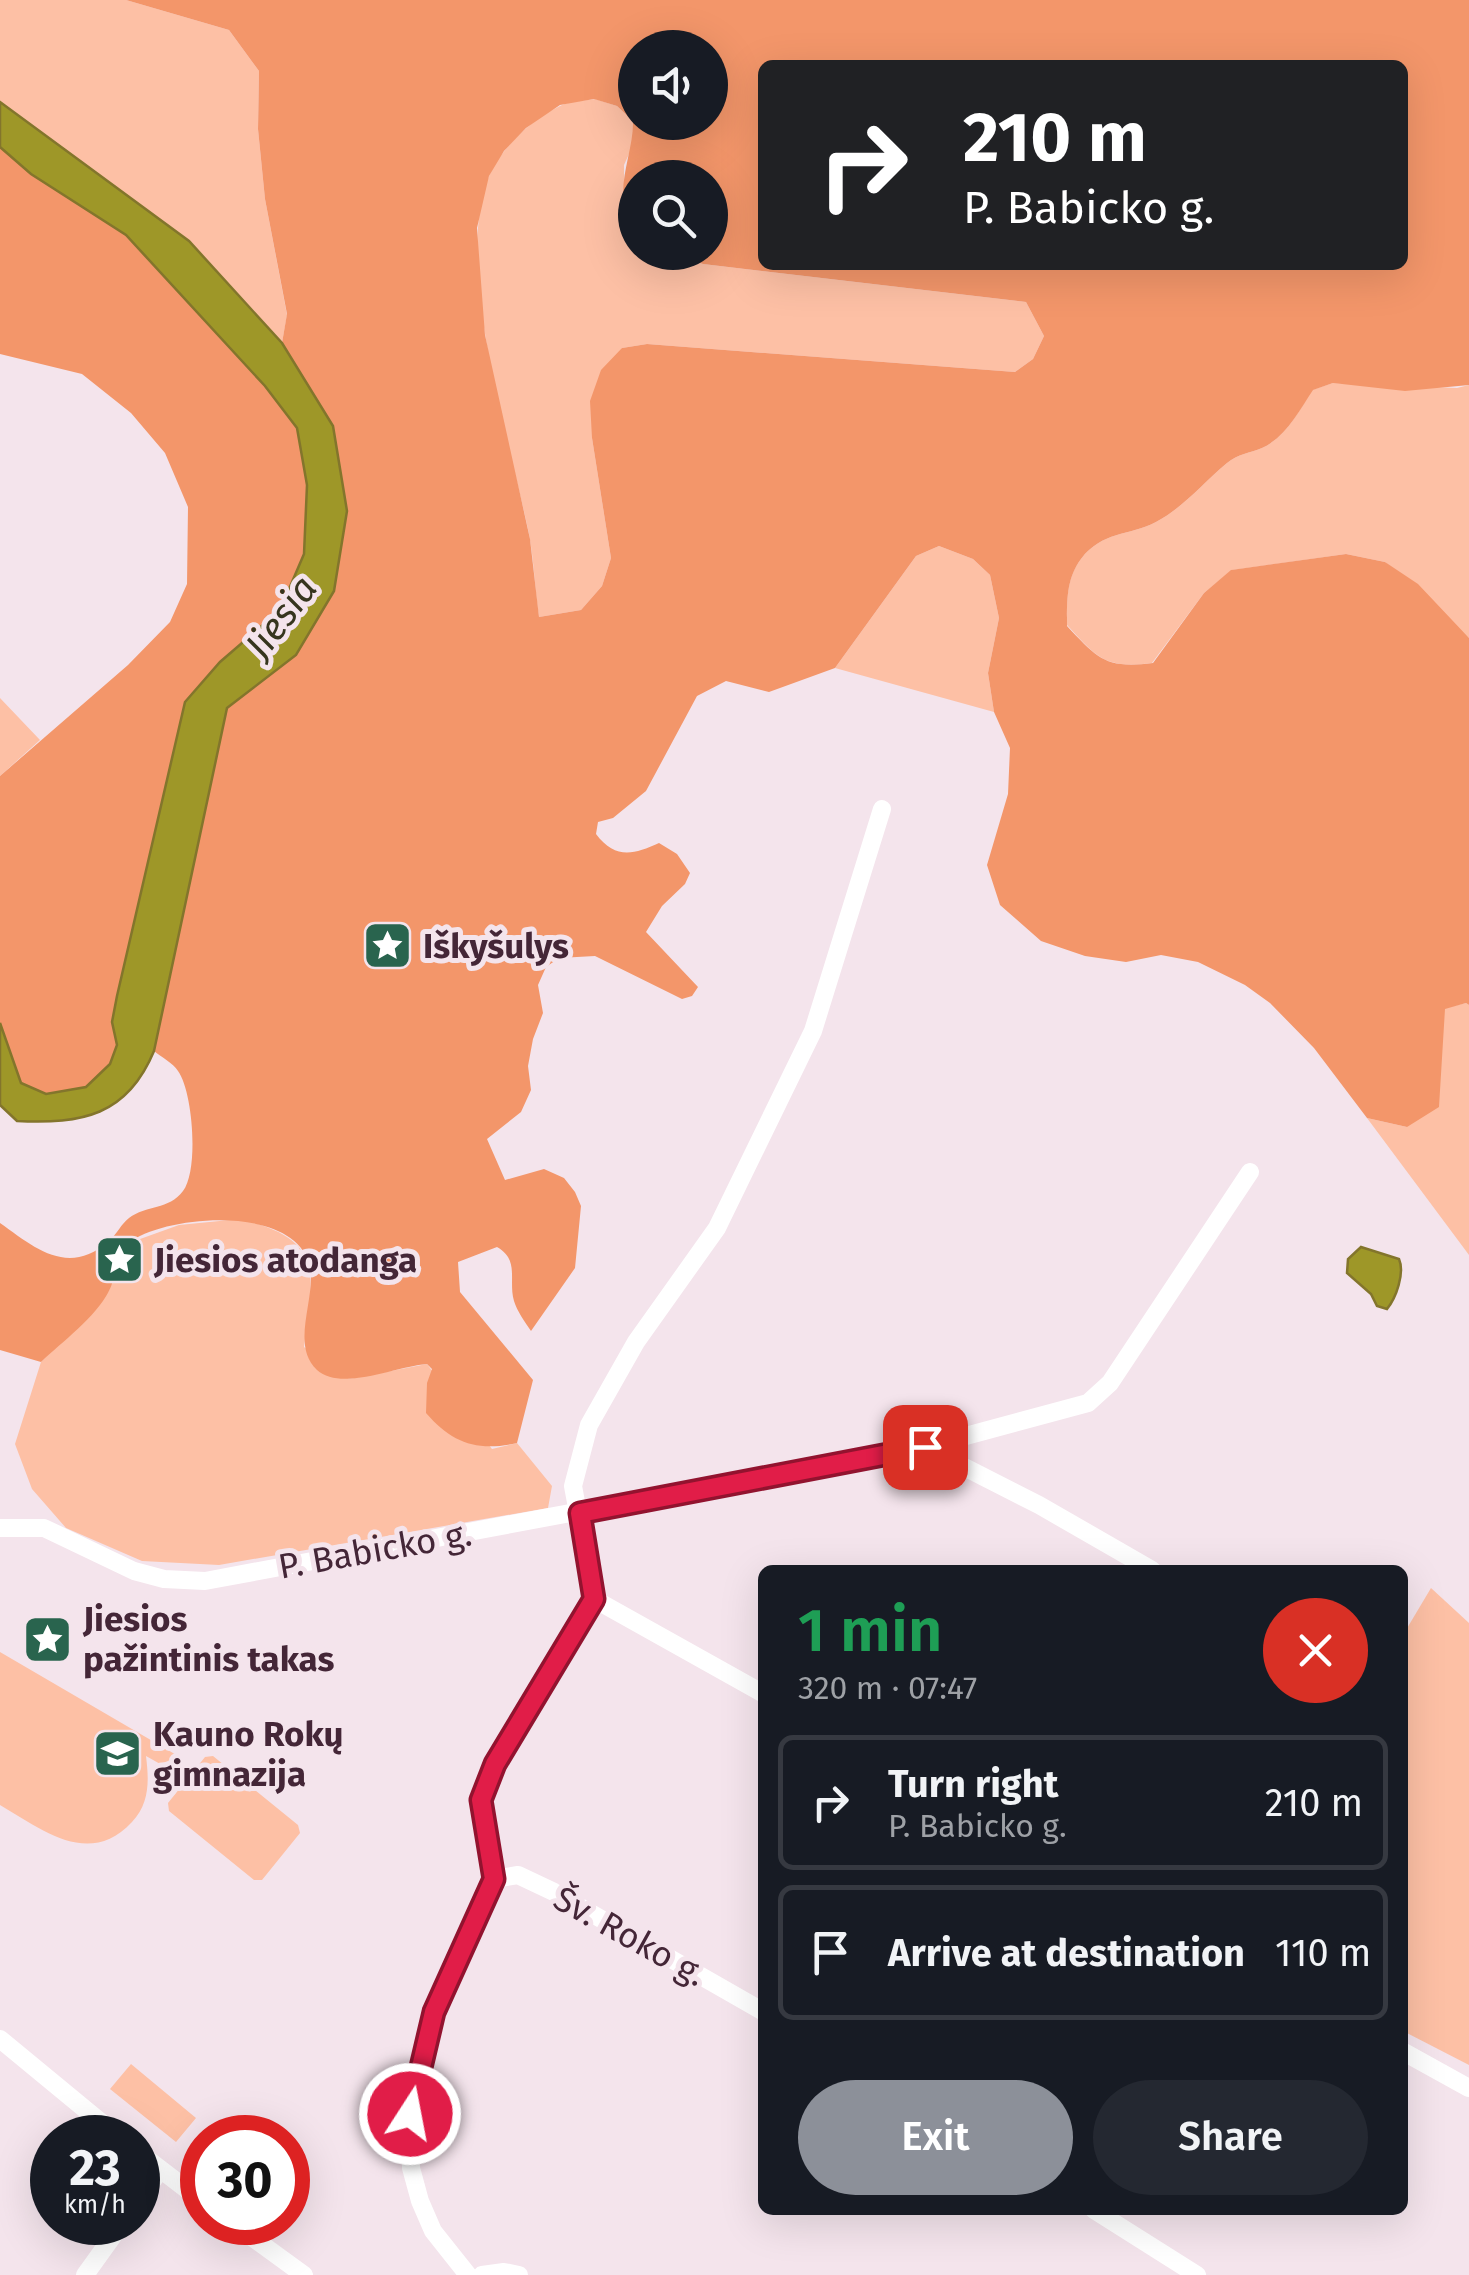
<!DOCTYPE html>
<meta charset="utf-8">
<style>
:root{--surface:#171b24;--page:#242831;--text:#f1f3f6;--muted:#9ea1a6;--line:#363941;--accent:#8c9099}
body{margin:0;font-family:"Fira Sans",sans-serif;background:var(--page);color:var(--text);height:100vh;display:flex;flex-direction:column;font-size:38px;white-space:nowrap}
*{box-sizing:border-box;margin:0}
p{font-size:32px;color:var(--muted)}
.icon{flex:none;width:55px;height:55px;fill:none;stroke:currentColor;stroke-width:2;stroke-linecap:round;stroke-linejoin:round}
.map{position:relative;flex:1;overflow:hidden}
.drawer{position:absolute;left:758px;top:1565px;width:650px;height:650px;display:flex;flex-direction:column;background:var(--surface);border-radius:15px;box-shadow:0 10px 40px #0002}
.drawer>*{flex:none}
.hud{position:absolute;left:758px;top:60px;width:650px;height:210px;border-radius:15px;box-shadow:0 10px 40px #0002;background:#202124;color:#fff;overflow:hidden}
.controls{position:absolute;left:618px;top:30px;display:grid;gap:20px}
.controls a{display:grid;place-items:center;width:110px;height:110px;border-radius:50%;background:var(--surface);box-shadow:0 10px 40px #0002;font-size:50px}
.speed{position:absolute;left:30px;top:2115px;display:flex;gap:20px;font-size:50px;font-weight:700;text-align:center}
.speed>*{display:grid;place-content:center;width:130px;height:130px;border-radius:50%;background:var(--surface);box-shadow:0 10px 40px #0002;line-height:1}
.speed small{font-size:25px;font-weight:400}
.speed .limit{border:15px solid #d22;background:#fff;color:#111}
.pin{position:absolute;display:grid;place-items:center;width:85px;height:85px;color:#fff;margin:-42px;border-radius:20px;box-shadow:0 5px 15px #0006}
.me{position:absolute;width:110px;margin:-55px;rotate:11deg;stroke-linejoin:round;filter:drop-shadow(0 0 8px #0008)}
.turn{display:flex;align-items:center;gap:35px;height:210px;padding:0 40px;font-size:45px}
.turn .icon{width:130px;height:130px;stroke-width:2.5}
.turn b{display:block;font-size:70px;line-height:85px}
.round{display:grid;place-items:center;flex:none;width:105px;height:105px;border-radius:52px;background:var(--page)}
.summary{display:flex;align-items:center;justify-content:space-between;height:170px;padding:0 40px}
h1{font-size:60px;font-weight:600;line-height:75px;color:#1e9e55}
.action{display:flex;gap:20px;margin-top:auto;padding:20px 40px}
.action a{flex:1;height:115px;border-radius:60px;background:var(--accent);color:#fff;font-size:40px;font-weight:600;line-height:115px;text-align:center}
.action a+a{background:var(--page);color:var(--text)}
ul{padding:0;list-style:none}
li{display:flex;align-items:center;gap:30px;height:135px;margin:0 20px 15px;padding:0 20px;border:5px solid var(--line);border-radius:15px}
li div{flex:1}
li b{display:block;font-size:38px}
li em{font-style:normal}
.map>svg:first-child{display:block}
.green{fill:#fdc0a5}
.forest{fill:#f3966a;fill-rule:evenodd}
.water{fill:#9e9728;stroke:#83752c;stroke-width:2.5}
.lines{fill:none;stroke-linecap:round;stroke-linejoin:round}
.street{stroke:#fff;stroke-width:18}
.route-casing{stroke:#92132f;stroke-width:25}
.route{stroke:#e11d48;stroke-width:18}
.labels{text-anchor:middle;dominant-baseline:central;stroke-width:10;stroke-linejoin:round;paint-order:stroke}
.poi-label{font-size:35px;font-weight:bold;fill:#442637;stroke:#f4e4ec;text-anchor:start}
.street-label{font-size:35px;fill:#442637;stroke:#f4e4ec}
.water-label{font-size:38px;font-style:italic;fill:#36351e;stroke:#f4e4ec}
</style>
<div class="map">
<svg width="1469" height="2275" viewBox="0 0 1469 2275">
<rect width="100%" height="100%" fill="#f4e4ec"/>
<path class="green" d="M0,0h126l103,30 30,41 -1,58 7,70 22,116 -5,28 -93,-102 -189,-139z
M595,99l22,7 16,15 1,22 -10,22v38l11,26v23l35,1 33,11 323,38 18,34 -11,23 -18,13 -368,-28 -25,4 -30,90 19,120 -9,28 -21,24 -42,7c-4,-27 -5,-56 -10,-83 -19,-92 -76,-271 -40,-358 12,-28 42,-56 69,-69 10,-6 25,-6 37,-8z
M1333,383l124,5 12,-3v253l-84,-76 -39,-8 -114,16 -28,23 -52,70c-46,6 -54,-4 -85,-38 0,-24 -1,-46 14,-66 21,-28 48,-23 75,-37 28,-15 47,-39 71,-59 11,-9 23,-10 35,-15 24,-11 37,-37 50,-58z
M939,546l34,13 17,16 9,43 -11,55 6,39 -159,-44 81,-112z
M0,698l40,42 -40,36z
M1466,1003l3,2v250l-102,-137 40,9 38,-119z
M240,1219c86,21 73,53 64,128l45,32 78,-15 65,85 25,-6 35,43 -4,22 -329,57 -77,-4 -76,-33 -34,-39 -17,-45 26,-82 68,-71 7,-34 13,-14 50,-18z
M1431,1588l38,35v442l-66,-34v-396z
M0,1652l185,108 -7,14 -32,-18c3,24 4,47 -14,66 -43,46 -89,8 -132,-17z
M213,1756l85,69 2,8 -38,47h-8l-85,-69 -1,-8 37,-46z
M131,2064l65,54 -20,24 -66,-53z"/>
<path class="forest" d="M126,0h1343v385l-64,6 -72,-8 -20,7c-14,21 -27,47 -51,58 -12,5 -24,6 -35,15 -24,20 -43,44 -71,59 -27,14 -54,9 -75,37 -15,20 -14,43 -14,67 31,33 39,43 86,37l51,-70 27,-23 115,-16 39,8 33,22 51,54v367l-3,-2 -21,6 -6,98 -32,20 -40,-9 -53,-70 -44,-45 -25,-18 -47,-23 -37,-7 -35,7 -41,-6 -44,-15 -41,-36 -13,-40 21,-71 2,-46 -16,-36 -6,-39 11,-55 -9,-43 -17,-16 -34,-13 -23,10 -81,112 -66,24 -43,-11 -29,15 -51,95 -33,27 -15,4 -2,12c19,25 37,21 63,9l18,11 13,19 -5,11 -23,22 -16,26 52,55 -6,9 -10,3 -87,-43 -36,2 -13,9 -8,18 5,28 -10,26 -5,27 3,24 -10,22 -34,27 18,41 39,-11 20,9 11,14 6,14 -6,62 -44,63c-6,-9 -14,-20 -17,-30 -6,-21 6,-41 -17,-54l-39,15 2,30 73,88 -16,63c-40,9 -65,0 -91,-30l1,-30 5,-14 -5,-5c-30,2 -86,28 -110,6 -27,-25 -1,-71 -7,-103 -13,-63 -143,-53 -182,-24 -17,13 -10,31 -19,48 -14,27 -46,50 -68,71l-41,-12v-127c35,25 68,54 109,18 8,-7 12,-17 20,-23 17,-13 40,-8 54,-27 16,-21 10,-99 -5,-120 -5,-8 -17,-14 -24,-20l73,-343 69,-53 37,-229 -51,-83 5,-29 -22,-115 -7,-70 1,-58 -30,-41zM635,48h75v74h-75zM762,65h640v200h-640zM594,99l23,7 16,15c1,35 -24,75 2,108v-51h75v74l-40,1 33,11 323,38 18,34 -11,23 -18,13 -368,-28 -25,4 -21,22 -11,31 2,37 19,120 -9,28 -21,24 -42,7 -9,-78 -45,-204 -8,-107 12,-52 15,-25 22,-23 34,-23z
M0,147l31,27 95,61 139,151 32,42 10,57 -3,69 -24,57 -60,51 -35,40 -68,294 -5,26 5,22 -7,19 -24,25 -40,6 -25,-10 -21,-61v-247l128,-111 42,-43 17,-38 1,-77 -23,-54 -34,-40 -49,-39 -82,-20z"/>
<path class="water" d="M0,102l189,139 93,102 51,83 14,85 -13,80 -38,64 -69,53 -73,343c-27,65 -72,73 -137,70l-17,-16v-82l21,60 25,11 40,-7 24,-23 7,-19 -5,-23 5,-26 68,-294 35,-40 60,-52 24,-56 3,-69 -10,-57 -32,-42 -139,-151 -95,-61 -31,-27z
M1361,1247l38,12c6,14 -3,39 -12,50l-10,-3 -6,-12 -24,-21 1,-14z"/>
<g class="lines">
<path class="street" d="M925,1447l163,-44 22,-20 140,-211
M0,1528h44l90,43 30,8 41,2 720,-134 114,58 113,65
M594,1599l168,94
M494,1879l24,-4 36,17 208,119
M0,2039l120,99
M1402,2051l67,37
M138,2152l64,49
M138,2202l22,-32
M1094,2210l103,65
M231,2222l73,53
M85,2275l38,-53
M468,2275l-35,-44 -13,-30 -9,-33 -1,-54 24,-102 60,-133 -13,-79 14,-36 99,-165 -21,-113 16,-61 47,-83 81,-114 96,-197 69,-222
M482,2275l22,-3 15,3"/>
</g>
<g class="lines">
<defs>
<path id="route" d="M410,2114l24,-102 60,-133 -13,-79 14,-36 99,-165 -14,-86 345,-66"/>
</defs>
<use href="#route" class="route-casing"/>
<use href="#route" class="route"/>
</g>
<defs>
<symbol id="sight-square" viewBox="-11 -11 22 22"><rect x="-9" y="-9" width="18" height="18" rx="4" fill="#29644e" stroke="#f4e4ec"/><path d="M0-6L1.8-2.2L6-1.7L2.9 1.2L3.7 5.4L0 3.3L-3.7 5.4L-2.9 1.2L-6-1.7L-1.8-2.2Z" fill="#fff"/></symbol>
<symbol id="school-square" viewBox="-11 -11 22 22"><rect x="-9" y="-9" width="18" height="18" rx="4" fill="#29644e" stroke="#f4e4ec"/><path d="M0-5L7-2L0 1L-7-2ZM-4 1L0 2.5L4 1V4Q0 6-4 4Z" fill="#fff"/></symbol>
</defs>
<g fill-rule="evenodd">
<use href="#sight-square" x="360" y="918" width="55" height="55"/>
<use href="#sight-square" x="92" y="1232" width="55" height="55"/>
<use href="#sight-square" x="20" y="1612" width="55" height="55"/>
<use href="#school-square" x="90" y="1726" width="55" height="55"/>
</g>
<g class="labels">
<g class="poi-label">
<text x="423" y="946">Iškyšulys</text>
<text x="154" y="1260">Jiesios atodanga</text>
<text x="83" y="1619">Jiesios<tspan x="83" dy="40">pažintinis takas</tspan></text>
<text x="153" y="1734">Kauno Rokų<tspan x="153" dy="40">gimnazija</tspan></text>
</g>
<g class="street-label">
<text transform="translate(375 1550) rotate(-10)">P. Babicko g.</text>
<text transform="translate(630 1936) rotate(29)">Šv. Roko g.</text>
</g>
<g class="water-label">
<text transform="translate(281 617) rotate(-53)">Jiesia</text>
</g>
</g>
</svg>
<div class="controls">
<a><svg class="icon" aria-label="sound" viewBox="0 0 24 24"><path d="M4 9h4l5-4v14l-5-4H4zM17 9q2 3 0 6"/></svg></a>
<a><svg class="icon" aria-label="search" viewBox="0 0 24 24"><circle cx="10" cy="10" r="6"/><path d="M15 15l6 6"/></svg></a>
</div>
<div class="speed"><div>23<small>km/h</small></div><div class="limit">30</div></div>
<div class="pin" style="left:925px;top:1447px;background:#d93025"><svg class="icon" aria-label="arrive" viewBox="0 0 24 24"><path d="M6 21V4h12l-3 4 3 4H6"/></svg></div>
<svg class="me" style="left:410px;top:2114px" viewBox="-20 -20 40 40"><circle r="17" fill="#e11d48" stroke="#fff" stroke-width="3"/><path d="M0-11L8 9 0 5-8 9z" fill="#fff"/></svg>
<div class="hud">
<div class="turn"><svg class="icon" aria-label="right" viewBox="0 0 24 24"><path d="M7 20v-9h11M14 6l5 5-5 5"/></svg><div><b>210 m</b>P. Babicko g.</div></div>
</div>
<section class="drawer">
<div class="summary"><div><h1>1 min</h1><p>320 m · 07:47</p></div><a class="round" style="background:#d93025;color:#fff"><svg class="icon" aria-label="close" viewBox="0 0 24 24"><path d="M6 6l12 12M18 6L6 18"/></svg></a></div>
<ul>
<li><svg class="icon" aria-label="right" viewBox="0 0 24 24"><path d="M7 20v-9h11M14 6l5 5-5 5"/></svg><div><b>Turn right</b><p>P. Babicko g.</p></div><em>210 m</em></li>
<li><svg class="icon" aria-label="arrive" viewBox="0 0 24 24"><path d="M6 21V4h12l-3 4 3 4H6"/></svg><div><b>Arrive at destination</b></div><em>110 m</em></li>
</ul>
<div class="action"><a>Exit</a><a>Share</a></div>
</section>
</div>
